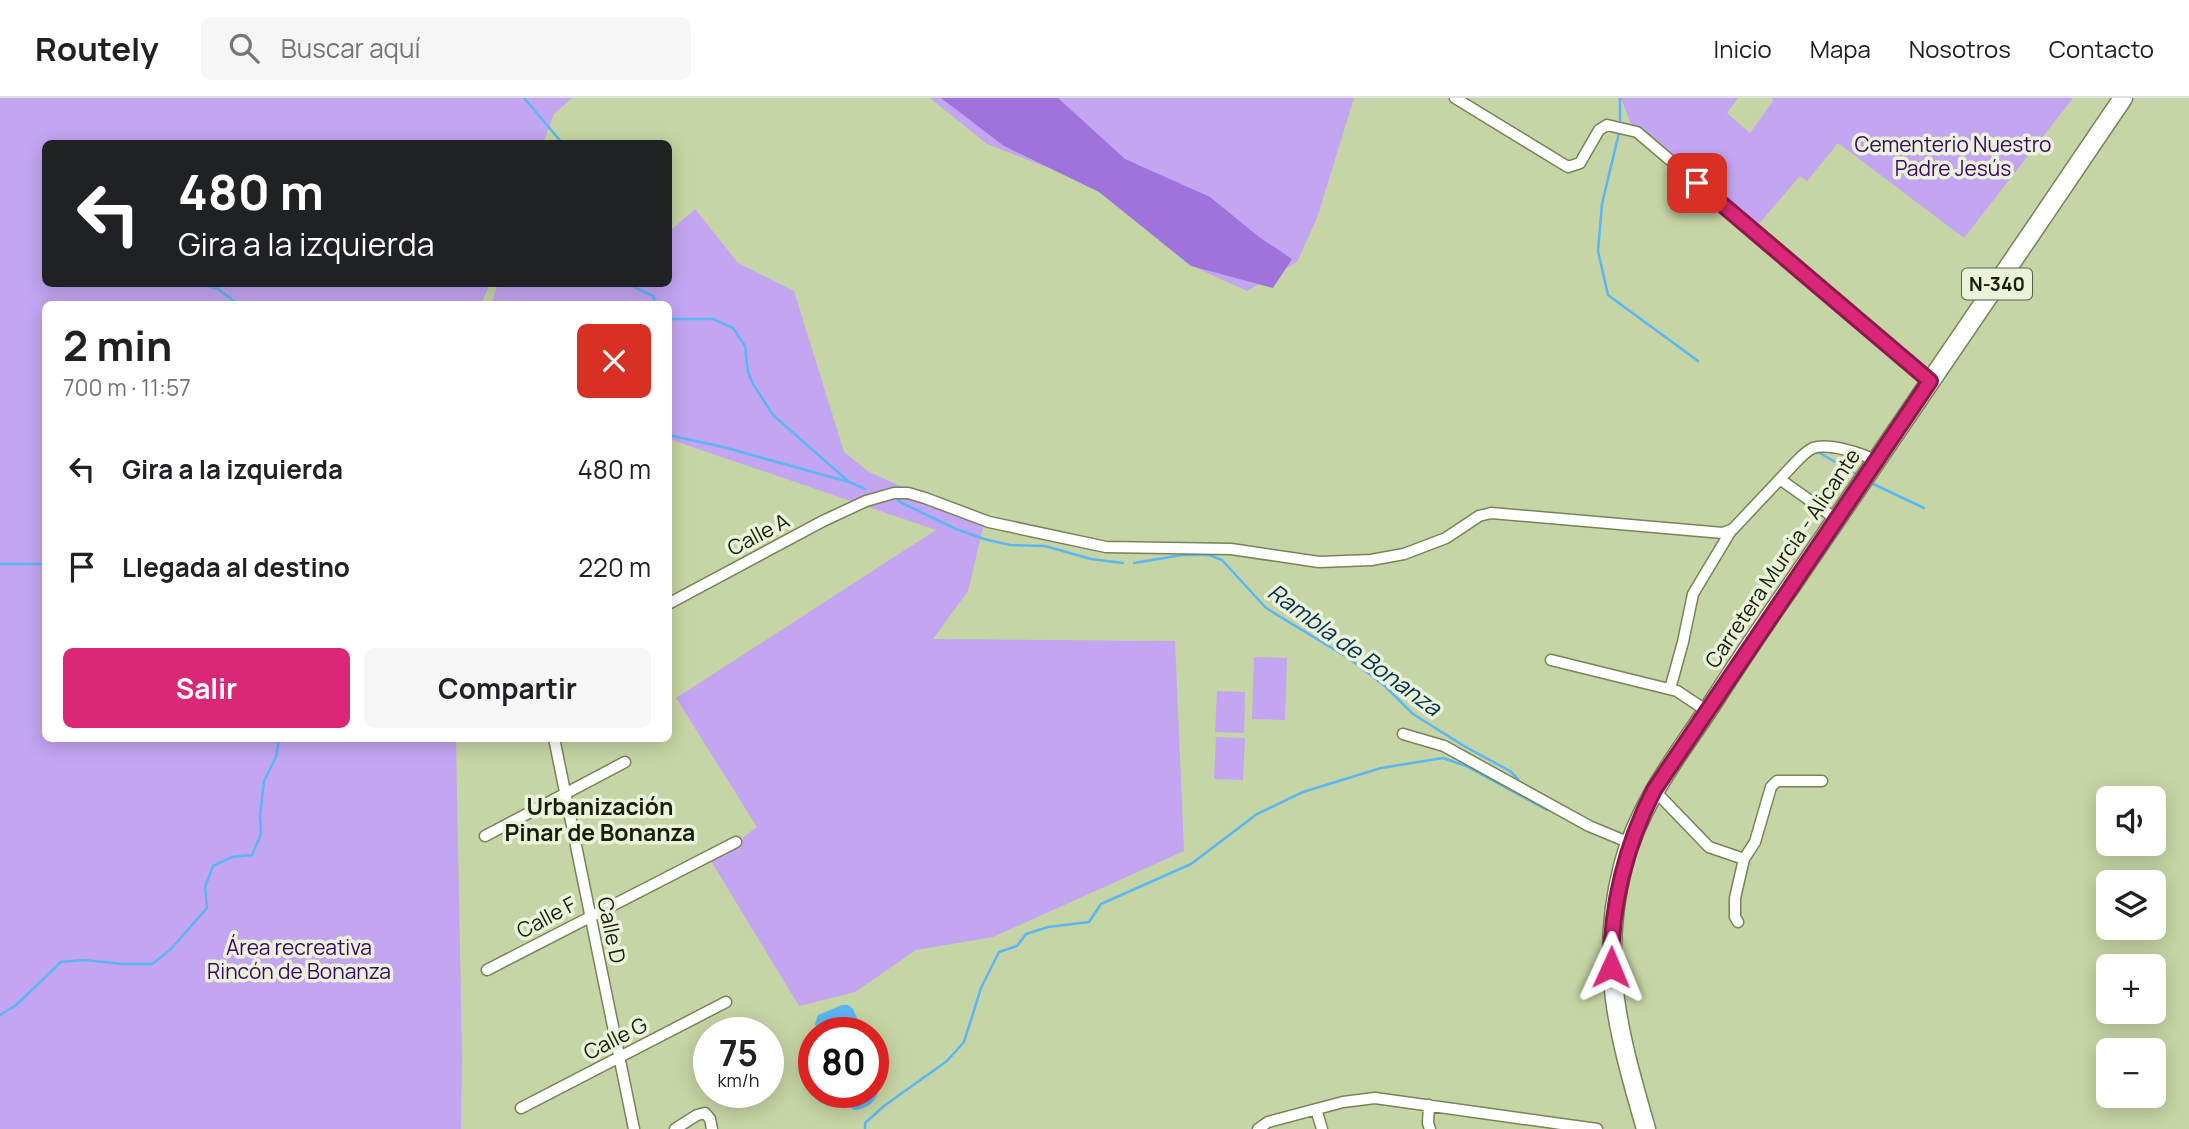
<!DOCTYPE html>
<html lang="es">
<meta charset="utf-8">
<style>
:root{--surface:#fff;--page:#f6f6f6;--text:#202124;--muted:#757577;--line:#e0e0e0;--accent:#db2777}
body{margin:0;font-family:Manrope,sans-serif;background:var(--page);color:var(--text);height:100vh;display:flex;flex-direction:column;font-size:26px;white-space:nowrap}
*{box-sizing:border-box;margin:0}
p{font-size:23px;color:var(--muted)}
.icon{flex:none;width:38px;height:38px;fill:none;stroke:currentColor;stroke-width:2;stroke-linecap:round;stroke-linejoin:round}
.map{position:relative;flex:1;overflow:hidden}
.panel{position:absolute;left:42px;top:203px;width:630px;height:441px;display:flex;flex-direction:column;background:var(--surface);border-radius:10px;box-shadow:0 4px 18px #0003}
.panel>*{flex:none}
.hud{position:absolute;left:42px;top:42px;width:630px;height:147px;border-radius:10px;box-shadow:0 4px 18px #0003;background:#202124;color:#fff;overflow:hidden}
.controls{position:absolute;left:2096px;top:688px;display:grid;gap:14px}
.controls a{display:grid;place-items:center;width:70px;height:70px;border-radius:10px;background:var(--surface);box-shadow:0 4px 18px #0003;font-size:35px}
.speed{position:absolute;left:693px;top:919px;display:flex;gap:14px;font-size:35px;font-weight:700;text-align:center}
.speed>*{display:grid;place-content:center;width:91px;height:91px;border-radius:50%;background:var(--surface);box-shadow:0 4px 18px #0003;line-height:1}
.speed small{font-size:18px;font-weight:400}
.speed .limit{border:10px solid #d22;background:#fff;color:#111}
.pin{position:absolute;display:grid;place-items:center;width:60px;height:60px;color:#fff;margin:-30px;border-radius:14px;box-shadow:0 4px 10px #0006}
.me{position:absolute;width:77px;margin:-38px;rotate:1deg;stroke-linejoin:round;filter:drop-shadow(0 0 5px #0008)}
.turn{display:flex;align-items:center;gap:24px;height:147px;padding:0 21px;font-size:32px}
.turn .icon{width:91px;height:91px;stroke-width:2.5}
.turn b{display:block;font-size:49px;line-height:60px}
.round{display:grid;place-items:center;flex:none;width:74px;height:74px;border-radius:10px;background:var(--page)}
.overview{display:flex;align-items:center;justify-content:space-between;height:119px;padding:0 21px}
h1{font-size:42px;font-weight:700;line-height:52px}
.action{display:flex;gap:14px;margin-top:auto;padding:14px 21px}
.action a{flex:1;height:80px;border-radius:10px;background:var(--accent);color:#fff;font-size:28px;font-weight:700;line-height:80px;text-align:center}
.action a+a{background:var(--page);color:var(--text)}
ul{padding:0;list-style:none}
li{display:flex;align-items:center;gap:21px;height:98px;padding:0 21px}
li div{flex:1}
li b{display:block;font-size:26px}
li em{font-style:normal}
header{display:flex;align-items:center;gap:42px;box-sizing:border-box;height:98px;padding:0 35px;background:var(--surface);border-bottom:2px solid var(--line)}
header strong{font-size:33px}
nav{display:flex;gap:38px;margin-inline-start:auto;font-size:24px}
.search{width:490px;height:63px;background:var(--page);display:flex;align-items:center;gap:18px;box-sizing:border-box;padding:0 24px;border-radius:10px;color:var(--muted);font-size:26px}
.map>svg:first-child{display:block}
.green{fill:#c3a5f2}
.forest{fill:#9f72dc}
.water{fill:#5cb6f5}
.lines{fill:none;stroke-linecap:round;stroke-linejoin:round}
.stream{stroke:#5cb6f5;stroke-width:2.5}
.street-casing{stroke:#768457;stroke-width:13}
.highway-casing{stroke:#768457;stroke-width:21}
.street{stroke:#fff;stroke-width:10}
.highway{stroke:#fff;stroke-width:18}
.route-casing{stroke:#8e194d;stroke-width:18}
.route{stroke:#db2777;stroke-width:12}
.labels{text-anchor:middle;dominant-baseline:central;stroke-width:7;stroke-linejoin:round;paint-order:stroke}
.shield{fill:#eaf2da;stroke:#585e4a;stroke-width:2}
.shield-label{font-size:19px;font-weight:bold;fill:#191e0c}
.park-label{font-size:21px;fill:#3e076a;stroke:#eaf2da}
.street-label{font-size:21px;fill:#191e0c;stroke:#eaf2da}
.water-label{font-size:23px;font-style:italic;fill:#003251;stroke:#eaf2da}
.neighbourhood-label{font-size:23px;font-weight:bold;fill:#191e0c;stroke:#eaf2da}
</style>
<header>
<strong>Routely</strong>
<div class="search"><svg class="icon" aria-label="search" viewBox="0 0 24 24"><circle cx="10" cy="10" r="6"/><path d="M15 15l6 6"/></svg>Buscar aquí</div>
<nav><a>Inicio</a><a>Mapa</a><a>Nosotros</a><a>Contacto</a></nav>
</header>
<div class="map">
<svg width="2189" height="1031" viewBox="0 0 2189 1031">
<rect width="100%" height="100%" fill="#c6d5a5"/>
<path class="green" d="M0,0h572l-18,16 -11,29 -497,1v140h444l-9,20h-435v434l410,1 6,317 -1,73h-461z
M930,0h424l-37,120 -20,44 -50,29 -59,-27 -90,-77 -111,-43z
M1621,0h117l-11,15 23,20 23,-32 -1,-3h301l-109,140 -126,-95 -31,38 -7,-5 -48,56 -120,-105z
M695,111l43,54 56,28 50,161 25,20 115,51 -16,68 -35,48 242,2 9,210 -191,86 -77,13 -61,42 -56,14 -88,-145 46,-34 -81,-129 260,-168 -267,-91 -1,-135h-177l7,-20h170l1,-52z
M1254,559l33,1 -2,62 -33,-1z
M1217,593l28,1 -1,41 -29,-1z
M1216,639l29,1 -2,42 -29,-1z"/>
<path class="forest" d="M941,0h117l67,61 85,38 49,40 33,22 -19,29 -82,-22 -92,-74 -95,-46z"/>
<path class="water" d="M842,907h6l5,4 10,23h-45l-3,-8 3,-9z
M873,956c10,21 12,53 -19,56l-8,-5 -5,-13h32z"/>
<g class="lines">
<path class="stream" d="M524,0l39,46
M1620,0v22
M1619,35l-17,71 -4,47 10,44 90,66
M202,186l16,5 20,15
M628,186l25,12 3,8
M668,221h45l20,9 12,18 3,26 5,12 20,31 76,67
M668,337l55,12 126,35 16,7
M1818,354l40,23
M1869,384l55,26
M898,403l58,28 28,10 26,6 35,1 46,13 32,4
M1134,465l48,-8h27l13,5 44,48 84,51 36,28 27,27 51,32 46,25 8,8
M0,466h46
M0,917l15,-9 46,-44 23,-2 39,4h29l18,-14 37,-42 -2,-21 8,-21 19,-9 20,-2 9,-21 -1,-18 4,-35 12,-24 3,-19
M865,1031v-6l19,-17 63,-45 17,-19 17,-54 18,-36 18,-6 9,-12 22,-7 41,-5 12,-18 90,-40 66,-50 46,-22 78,-24 62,-10 23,8 81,44"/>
<defs>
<path id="street" d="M1455,0l113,69 12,-4 19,-33 8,-5 30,7 293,249
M1781,382l55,39
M668,506l155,-83 43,-20 28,-8h14l17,5 64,24 117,25 125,2 88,13 52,-2 33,-6 42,-16 33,-22 12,-3 232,20 10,-4 62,-66c6,-6 11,-12 18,-15 16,-5 49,5 63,13
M1551,562l126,31 30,20
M1670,591l13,-47 10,-48 39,-65
M1403,636l41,12 145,80 41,17
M554,640l80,391
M1654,692l55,57 35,12
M485,738l140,-74
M1738,824l-3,-5v-19l9,-39 11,-17 16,-55 6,-6h45
M487,872l249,-128
M1429,1007l-1,18 2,6
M521,1010l205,-106
M1316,1011l6,20
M675,1031l22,-14 8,-2 5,6 2,10
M1258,1031l10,-7 75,-20 32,-4 222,31"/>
<path id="highway" d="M1646,1031c-27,-94 -48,-165 -23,-263 15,-59 51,-106 85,-156 27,-42 54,-83 83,-124 111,-163 222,-325 332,-488"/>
</defs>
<use href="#street" class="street-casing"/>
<use href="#highway" class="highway-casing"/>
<use href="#street" class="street"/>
<use href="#highway" class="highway"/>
</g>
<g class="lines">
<defs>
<path id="route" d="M1611,869c0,-63 14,-120 43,-177l276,-409 -233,-198"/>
</defs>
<use href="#route" class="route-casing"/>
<use href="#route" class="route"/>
</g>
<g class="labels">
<rect class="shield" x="1962" y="170.5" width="70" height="31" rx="5"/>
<g class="shield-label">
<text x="1997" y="186">N-340</text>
</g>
<g class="park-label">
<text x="1953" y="46">Cementerio Nuestro<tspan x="1953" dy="24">Padre Jesús</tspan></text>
<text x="299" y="849">Área recreativa<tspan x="299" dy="24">Rincón de Bonanza</tspan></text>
</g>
<g class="street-label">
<text transform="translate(758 436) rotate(-28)">Calle A</text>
<text transform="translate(1782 460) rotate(-56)">Carretera Murcia - Alicante</text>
<text transform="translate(546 819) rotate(-28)">Calle F</text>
<text transform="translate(612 832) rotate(78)">Calle D</text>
<text transform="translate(615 940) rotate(-27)">Calle G</text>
</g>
<g class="water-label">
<text transform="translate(1355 551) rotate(36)">Rambla de Bonanza</text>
</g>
<g class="neighbourhood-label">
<text x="600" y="708">Urbanización<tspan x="600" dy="26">Pinar de Bonanza</tspan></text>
</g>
</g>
</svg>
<div class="controls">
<a><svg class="icon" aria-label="sound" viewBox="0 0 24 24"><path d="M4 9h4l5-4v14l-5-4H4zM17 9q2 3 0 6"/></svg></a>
<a><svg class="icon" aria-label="layers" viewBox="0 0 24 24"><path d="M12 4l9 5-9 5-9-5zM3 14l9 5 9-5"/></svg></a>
<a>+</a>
<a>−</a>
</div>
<div class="speed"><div>75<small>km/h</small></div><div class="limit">80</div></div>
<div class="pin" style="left:1697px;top:85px;background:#d93025"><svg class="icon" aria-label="arrive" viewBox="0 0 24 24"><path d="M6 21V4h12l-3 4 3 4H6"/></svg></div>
<svg class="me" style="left:1611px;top:869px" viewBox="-20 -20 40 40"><path d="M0-17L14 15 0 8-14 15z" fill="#db2777" stroke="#fff" stroke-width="4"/></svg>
<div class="hud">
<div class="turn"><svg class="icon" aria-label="left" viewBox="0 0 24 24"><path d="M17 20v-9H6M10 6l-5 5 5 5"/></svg><div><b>480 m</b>Gira a la izquierda</div></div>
</div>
<section class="panel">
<div class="overview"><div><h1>2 min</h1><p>700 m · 11:57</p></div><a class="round" style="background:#d93025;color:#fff"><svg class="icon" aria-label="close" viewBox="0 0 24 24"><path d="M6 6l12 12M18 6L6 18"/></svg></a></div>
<ul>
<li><svg class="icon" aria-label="left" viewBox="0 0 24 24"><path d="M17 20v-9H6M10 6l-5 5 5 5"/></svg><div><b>Gira a la izquierda</b></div><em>480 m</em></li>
<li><svg class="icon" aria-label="arrive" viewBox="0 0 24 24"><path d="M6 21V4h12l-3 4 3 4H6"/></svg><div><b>Llegada al destino</b></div><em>220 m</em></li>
</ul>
<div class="action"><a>Salir</a><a>Compartir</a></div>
</section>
</div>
